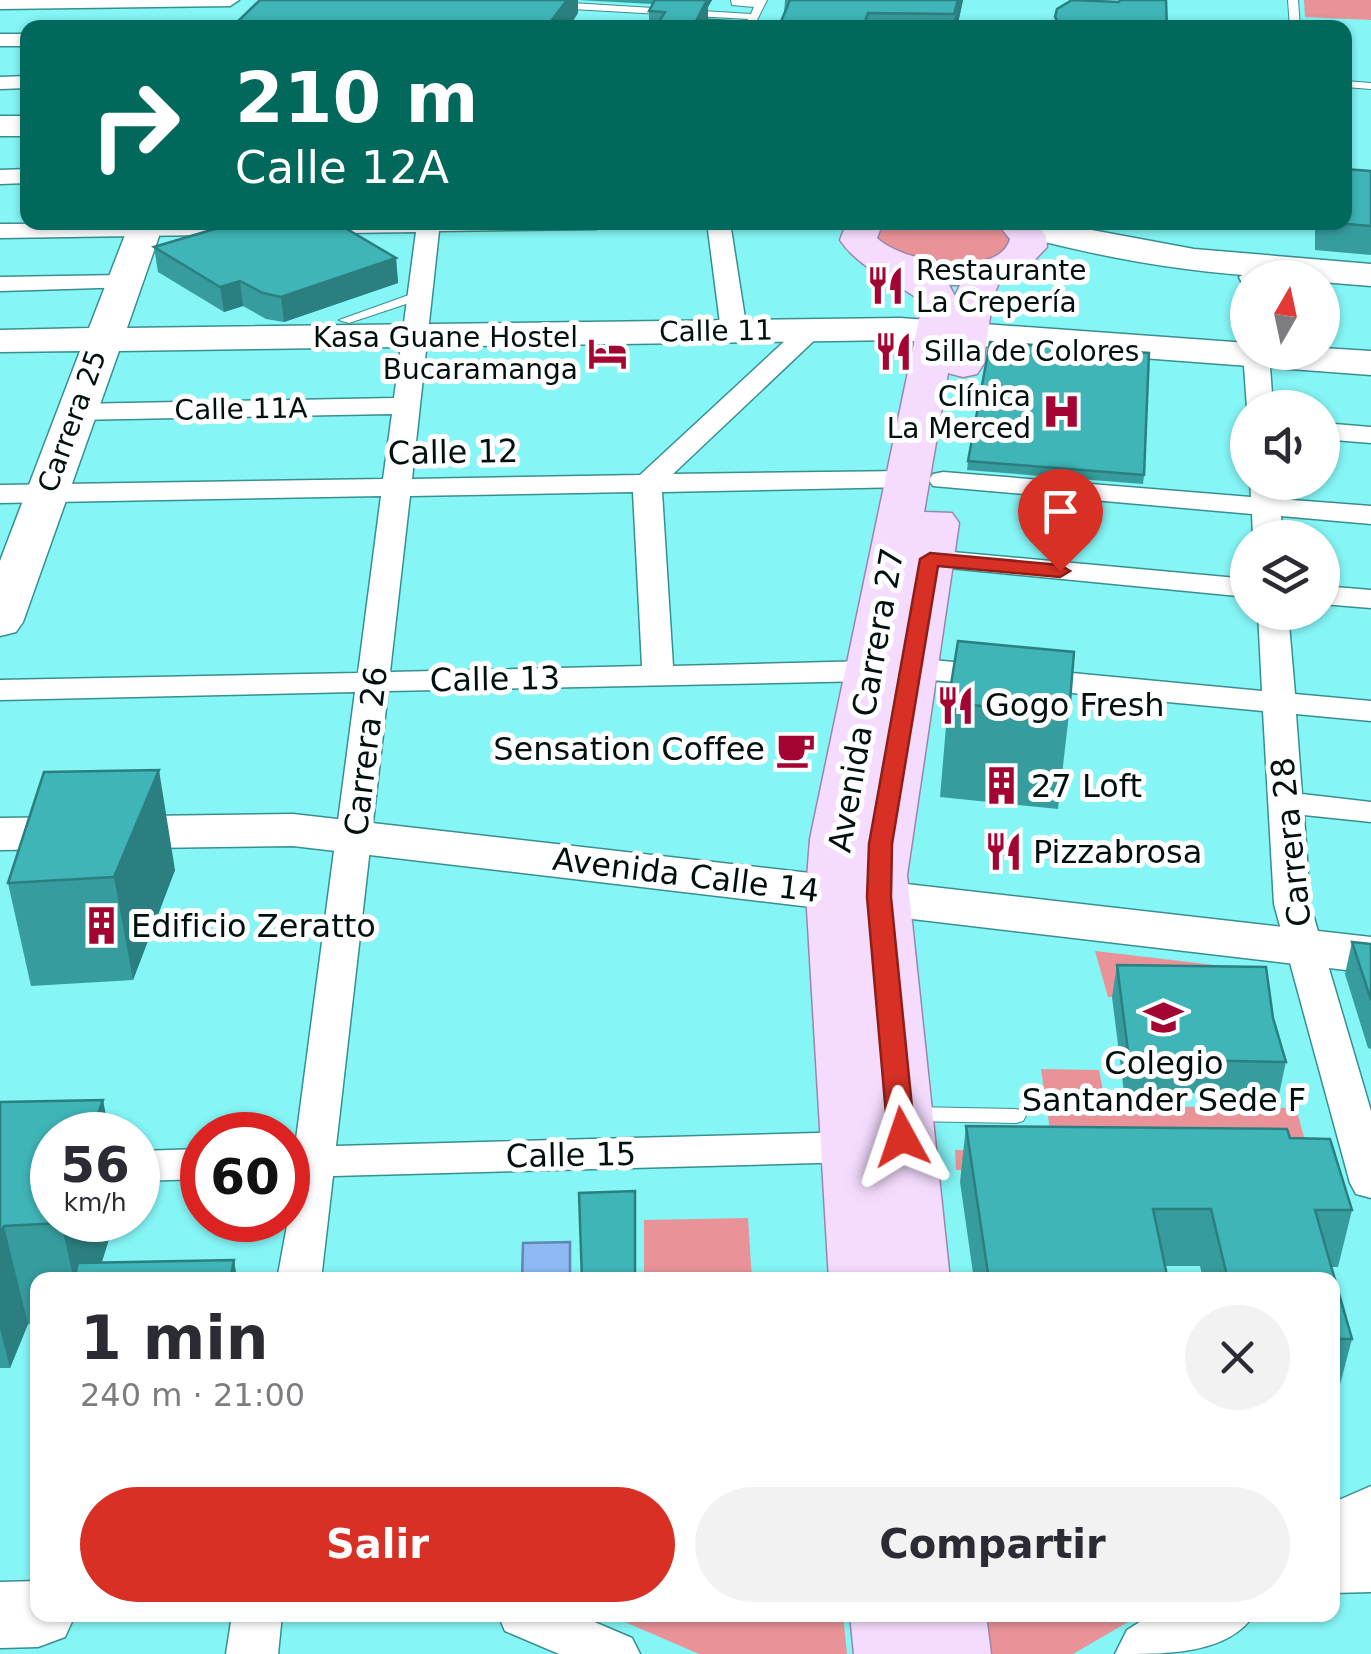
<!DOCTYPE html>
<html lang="es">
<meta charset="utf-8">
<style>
:root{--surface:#fff;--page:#f2f2f3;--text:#2b2b33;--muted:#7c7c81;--accent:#d93025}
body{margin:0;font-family:"DejaVu Sans",sans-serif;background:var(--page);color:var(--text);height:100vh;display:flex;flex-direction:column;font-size:38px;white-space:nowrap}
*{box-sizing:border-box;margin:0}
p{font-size:32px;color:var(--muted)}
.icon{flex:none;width:55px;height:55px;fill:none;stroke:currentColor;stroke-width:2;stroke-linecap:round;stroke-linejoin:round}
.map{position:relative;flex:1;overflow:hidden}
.drawer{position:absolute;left:30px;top:1272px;width:1310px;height:350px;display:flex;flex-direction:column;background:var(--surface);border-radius:20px;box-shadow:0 2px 8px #0004}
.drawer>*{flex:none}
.top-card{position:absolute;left:20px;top:20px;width:1332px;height:210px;border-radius:20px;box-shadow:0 2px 8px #0004;background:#00695c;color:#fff;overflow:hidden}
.needle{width:65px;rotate:9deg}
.fabs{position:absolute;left:1230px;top:260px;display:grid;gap:20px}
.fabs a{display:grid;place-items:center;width:110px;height:110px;border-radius:50%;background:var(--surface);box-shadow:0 2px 8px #0004;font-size:50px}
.speed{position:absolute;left:30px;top:1112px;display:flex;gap:20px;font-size:50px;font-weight:700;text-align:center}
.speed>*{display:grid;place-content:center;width:130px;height:130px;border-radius:50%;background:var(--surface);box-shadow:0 2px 8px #0004;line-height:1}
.speed small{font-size:25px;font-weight:400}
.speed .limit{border:15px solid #d22;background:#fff;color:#111}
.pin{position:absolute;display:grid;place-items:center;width:85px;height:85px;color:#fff;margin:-102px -42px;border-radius:50% 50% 50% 0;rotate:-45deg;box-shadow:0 0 10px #0007}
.pin .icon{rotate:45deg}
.me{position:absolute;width:110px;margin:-55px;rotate:355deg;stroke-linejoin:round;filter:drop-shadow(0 0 8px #0008)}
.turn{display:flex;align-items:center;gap:35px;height:210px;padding:0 50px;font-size:45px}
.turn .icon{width:130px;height:130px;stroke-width:2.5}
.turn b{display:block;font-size:70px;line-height:85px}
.round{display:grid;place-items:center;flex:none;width:105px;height:105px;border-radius:52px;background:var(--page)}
.overview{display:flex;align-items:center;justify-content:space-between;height:170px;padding:0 50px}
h1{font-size:60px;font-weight:600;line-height:75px}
.action{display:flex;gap:20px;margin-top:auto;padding:20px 50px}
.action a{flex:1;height:115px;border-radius:60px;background:var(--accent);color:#fff;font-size:40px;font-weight:600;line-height:115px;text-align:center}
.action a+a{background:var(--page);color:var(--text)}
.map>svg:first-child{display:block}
.green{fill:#e99398}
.water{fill:#8eb9f4;stroke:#6386b0;stroke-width:2.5}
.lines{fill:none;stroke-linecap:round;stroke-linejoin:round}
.lane-casing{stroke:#388f90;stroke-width:2}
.street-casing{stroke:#388f90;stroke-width:3}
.secondary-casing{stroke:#388f90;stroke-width:3}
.primary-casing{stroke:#9b86ab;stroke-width:3}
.lane{fill:#fff;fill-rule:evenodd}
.street{fill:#fff;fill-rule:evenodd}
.secondary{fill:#fff;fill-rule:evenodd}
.primary{fill:#f5dcff;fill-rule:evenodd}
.wall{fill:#369c9d}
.shaded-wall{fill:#2c7f80}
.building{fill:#3fb5b7;stroke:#2c7f80;stroke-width:2.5}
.route{fill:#d93025;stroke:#8d1f18;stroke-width:2.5}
.labels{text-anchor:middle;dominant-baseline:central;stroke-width:10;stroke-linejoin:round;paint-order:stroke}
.far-poi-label{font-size:28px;fill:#001010;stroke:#fff;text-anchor:start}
.far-street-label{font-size:28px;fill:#001010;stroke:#fff}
.street-label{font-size:32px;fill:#001010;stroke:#fff}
.poi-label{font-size:32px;fill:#001010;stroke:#fff;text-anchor:start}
</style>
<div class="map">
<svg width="1371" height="1654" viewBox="0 0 1371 1654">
<rect width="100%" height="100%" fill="#85f5f6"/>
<path class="green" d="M1304,0h67v20l-66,-3z
M888,223h106l17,12 1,9c-33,39 -95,16 -132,-1l-3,-8z
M1095,951l154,18 11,29 -152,-1z
M1041,1069l58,1 7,36 190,2 18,65 -358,-3 -1,-20 98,1z
M748,1218l4,62h-108v-60z
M843,1615l4,39h-148l-81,-35z
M985,1615h155l-67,39h-81z"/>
<path class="water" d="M570,1242v38h-48l1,-37z"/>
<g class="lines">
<defs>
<path id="lane" d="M731,0h36l-14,28h-8l3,-9 -193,-11 -5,-3 5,-3 196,12 3,-7 -22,-2z
M1288,0h10l2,28h-10z
M1345,81l26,2v6l-26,-2z
M420,291l6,4 -2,3 -75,25 -10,-3z
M912,1107l104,2 7,2 3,5 -3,5 -7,2 -104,-2 -7,-2 -3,-5 3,-5z"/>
<path id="street" d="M0,0h239l-9,6 -230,3z
M0,34h28v12h-28z
M28,76v12l-28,1v-12z
M28,169v14l-28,1v-14z
M607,222l-11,7 -157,2 -27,248 228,-4 162,-150h18l4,5 -4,5 -147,139 234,-3 14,8 -14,8 -245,5 11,174 197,-5 16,10 -16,10 -482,10 -52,455 518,-14 15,5 6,10 -6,10 -15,5 -521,14 -12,104h-44l11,-60v-73h7l60,-455 -355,8v-20l358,-7 23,-177 -381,7v-18l383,-6 9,-65 -317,6 -13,-8 13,-8 319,-6 22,-166 -416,6v-14zM633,492l9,174 -252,6 20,-176z
M707,222h23l17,109 -4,5 -9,3 -13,-8z
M1251,270l12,8h-15v6l-6,-1 -3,-6z
M123,275l12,7 -3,5 -132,4v-14z
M1248,346v6h21l4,56h-26l-4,-56z
M1322,423l49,4v16l-49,-4z
M943,472l308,25 -1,-15h28l1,17 92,7v18l-90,-8 2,22h-30l-1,-24 -319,-28 -4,-6 4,-6z
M930,550l318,29v18l-329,-32 -4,-6z
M1322,586l49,4v18l-49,-4z
M1258,612h30l7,82 76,7v20l-75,-7 6,80 69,8v20l-67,-7 6,89 61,207v87l-15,-4 -6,-11 -76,-279 -11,-193 -352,-33 -16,-10 16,-10 351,33z
M202,1149v30l-64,2v-30z
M1371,1550v42l-39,1v-42z
M232,1615h50l-4,39h-52z
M498,1615h80l54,23 8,16h-81l-54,-23z"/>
<path id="secondary" d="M0,116h28v20h-28z
M130,222h34l-37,106 773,-10 348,25v9h74v-4l49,3v24l-471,-35 -781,11 -96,271 -7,10 -16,4v-75l80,-210 -80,1v-22l89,-2z
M1003,222h46l145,27 177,15v22l-49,-4v-4c-107,0 -211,-17 -315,-46z
M293,814l1078,123v36l-1078,-127 -293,4v-32z
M1371,1486v70l-39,17v-70z
M38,1581v34h37l-10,22 -27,10 -38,1v-66z
M1151,1615h103c-27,39 -84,39 -139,39l12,-24z"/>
<path id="primary" d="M847,222h36l-6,16c24,24 122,42 133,1l-14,-17h39l11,14 1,11 -20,21 -26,10 -8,19 -10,68 -6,9 -14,3 -15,-4 -24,139 28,1 7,10 -52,352 43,405h-121l-23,-388 4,-53 111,-529 -4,-12c-26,-18 -59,-31 -77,-58zM949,285h11l-5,11z
M850,1615h136l5,39h-137z"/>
</defs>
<use href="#lane" class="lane-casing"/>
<use href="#street" class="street-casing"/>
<use href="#secondary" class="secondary-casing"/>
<use href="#primary" class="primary-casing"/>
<use href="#lane" class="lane"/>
<use href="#street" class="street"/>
<use href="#secondary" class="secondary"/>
<use href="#primary" class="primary"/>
</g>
<path class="wall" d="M260,0h452l-4,7v12l72,5 4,-11 1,-13h178l-6,28h-308v-17l3,-7 -74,-4v13l-10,15h-337z
M1055,17l112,11h-113z
M1371,171v84l-56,-5v-26l-19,-2h49z
M1076,222h76v6z
M154,247l242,11 2,25 -114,39 -18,-3 -23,-13 -19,6 -66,-40z
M968,461l176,14 -1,9 -176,-14z
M948,703l121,11 -11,95 -118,-12z
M175,870l-42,110 -102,6 -23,-103z
M1352,942l19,2v105l-3,-1 -23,-74z
M1117,965l156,53 13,44 -7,32 -155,-2 -12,-95z
M0,1102l52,118h63l-13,42 132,-2 3,20h-199v43l-10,1 -18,44h-10z
M966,1126l324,12 62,72 -14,57h-7l21,72 -15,57h-5v-116h-129l-3,-14h-35l3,14h-194l-14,-98z"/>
<path class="shaded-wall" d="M567,0h11v13l-10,15h-22z
M697,0h15l-4,7v21h-11z
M958,0h5l-6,28h-4z
M396,258l2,25 -114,39 -3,-25z
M240,281l3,25 -19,6 -4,-25z
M159,770l16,100 -42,110 -19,-103z
M103,1100l7,35h-19z
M62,1220h53l-19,60h-22l-13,-57z
M4,1226l24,98 -18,44 -10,-39v-94z
M234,1260l3,20h-7z"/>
<path class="building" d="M260,0h307l-21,28h-315z
M655,0h52l-10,19 83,5 10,-24h168l-4,14 -86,-1 -5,15h-208l10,-16 -16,-1z
M1072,0l47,2 1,-2h46l1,28h-105l-7,-11 2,-8z
M1345,169l26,2v55l-48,-4h22z
M238,222h73l5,4 11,-4h8l61,36 -115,39 -18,-4 -23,-12 -20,6 -66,-40z
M990,342l159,11 -5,122 -176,-14z
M958,641l116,11 -5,62 -121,-11z
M159,770l-45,107 -106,6 36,-111z
M1352,942l19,2v56z
M1117,965l149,2 7,51 13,44 -157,-3z
M103,1100l-12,35h-39v85h10l-1,3 -57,3 -4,9v-133z
M966,1126l321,3 3,9 40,1 22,71h-37l37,129h-20v-59h-104l-17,-71h-58l15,71h-179z
M635,1191v89h-53l-3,-87z
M234,1260l-4,20h-156l4,-17z"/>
<path class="route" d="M930,553l130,12 10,6 -10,6 -122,-11 -46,278 -1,53 24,240 -13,9 -14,-9 -21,-240 2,-53 51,-285z"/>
<defs>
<symbol id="restaurant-bare" viewBox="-9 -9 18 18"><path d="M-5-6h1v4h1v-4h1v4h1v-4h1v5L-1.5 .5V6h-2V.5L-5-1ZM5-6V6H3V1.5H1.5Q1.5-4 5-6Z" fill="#a30432" stroke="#fff" stroke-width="2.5" paint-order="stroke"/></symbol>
<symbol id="hotel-bare" viewBox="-9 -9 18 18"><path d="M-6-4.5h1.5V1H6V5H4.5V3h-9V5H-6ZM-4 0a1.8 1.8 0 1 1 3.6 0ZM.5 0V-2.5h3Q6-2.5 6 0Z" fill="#a30432" stroke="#fff" stroke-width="2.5" paint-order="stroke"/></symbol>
<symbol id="hospital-bare" viewBox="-9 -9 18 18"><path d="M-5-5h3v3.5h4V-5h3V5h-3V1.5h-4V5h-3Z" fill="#a30432" stroke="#fff" stroke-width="2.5" paint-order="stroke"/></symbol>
<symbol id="cafe-bare" viewBox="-9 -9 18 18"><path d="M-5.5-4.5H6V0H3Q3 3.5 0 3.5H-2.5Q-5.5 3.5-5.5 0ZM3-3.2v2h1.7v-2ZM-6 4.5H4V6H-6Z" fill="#a30432" stroke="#fff" stroke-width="2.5" paint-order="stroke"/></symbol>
<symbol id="building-bare" viewBox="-9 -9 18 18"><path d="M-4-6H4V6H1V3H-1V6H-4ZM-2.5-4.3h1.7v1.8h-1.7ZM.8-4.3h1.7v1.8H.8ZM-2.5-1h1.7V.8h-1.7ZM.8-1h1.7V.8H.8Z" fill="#a30432" stroke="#fff" stroke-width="2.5" paint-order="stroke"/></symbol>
<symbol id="school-bare" viewBox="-9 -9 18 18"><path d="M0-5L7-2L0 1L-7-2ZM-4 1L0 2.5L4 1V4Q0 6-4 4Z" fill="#a30432" stroke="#fff" stroke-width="2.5" paint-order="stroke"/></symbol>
</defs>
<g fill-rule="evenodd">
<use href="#restaurant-bare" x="858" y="258" width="55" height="55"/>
<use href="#restaurant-bare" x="866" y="324" width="55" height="55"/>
<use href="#hotel-bare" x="580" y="326" width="55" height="55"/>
<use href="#hospital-bare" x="1034" y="384" width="55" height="55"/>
<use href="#restaurant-bare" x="928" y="678" width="55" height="55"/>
<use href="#cafe-bare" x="768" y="722" width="55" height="55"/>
<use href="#building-bare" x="974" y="758" width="55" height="55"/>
<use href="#restaurant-bare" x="976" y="824" width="55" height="55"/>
<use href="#building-bare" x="74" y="898" width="55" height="55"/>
<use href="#school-bare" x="1136" y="990" width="55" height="55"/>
</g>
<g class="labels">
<g class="far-poi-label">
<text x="916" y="270">Restaurante<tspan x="916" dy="32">La Crepería</tspan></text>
<text x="578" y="337" text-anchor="end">Kasa Guane Hostel<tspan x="578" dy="32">Bucaramanga</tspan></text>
<text x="924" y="351">Silla de Colores</text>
<text x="1031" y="396" text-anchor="end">Clínica<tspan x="1031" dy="32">La Merced</tspan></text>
</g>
<g class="far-street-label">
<text transform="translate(716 331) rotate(-1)">Calle 11</text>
<text transform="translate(241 409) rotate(-1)">Calle 11A</text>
<text transform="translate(72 421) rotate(-70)">Carrera 25</text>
</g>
<g class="street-label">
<text transform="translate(453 452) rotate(-1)">Calle 12</text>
<text transform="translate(495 679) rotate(-1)">Calle 13</text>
<text transform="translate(866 700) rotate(-80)">Avenida Carrera 27</text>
<text transform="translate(366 751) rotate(-83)">Carrera 26</text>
<text transform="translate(1291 842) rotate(-96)">Carrera 28</text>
<text transform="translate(686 875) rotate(7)">Avenida Calle 14</text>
<text transform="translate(571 1155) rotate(-1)">Calle 15</text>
</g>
<g class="poi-label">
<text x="985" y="705">Gogo Fresh</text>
<text x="765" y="749" text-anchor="end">Sensation Coffee</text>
<text x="1031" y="786">27 Loft</text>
<text x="1033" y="852">Pizzabrosa</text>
<text x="131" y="926">Edificio Zeratto</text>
<text x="1164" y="1063" text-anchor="middle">Colegio<tspan x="1164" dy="37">Santander Sede F</tspan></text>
</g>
</g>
</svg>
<div class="fabs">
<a><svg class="needle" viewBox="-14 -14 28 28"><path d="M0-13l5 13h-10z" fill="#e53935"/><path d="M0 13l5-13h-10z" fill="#7c7c81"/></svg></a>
<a><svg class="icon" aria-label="sound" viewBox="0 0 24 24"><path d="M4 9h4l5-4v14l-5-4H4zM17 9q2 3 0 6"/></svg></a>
<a><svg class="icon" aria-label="layers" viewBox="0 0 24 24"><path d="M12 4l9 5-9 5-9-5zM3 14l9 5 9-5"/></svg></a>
</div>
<div class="speed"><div>56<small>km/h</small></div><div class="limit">60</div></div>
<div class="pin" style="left:1060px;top:571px;background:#d93025"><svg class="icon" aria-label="arrive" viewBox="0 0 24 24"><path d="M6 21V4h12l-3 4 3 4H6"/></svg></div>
<svg class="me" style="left:902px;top:1137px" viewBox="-20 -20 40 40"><path d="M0-17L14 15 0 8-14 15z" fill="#d93025" stroke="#fff" stroke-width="4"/></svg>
<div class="top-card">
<div class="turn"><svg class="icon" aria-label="right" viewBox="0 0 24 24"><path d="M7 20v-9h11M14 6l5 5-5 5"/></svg><div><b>210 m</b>Calle 12A</div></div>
</div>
<section class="drawer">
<div class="overview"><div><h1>1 min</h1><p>240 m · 21:00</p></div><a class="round"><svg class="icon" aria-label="close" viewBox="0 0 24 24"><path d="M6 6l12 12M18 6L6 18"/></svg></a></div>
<div class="action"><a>Salir</a><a>Compartir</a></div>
</section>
</div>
